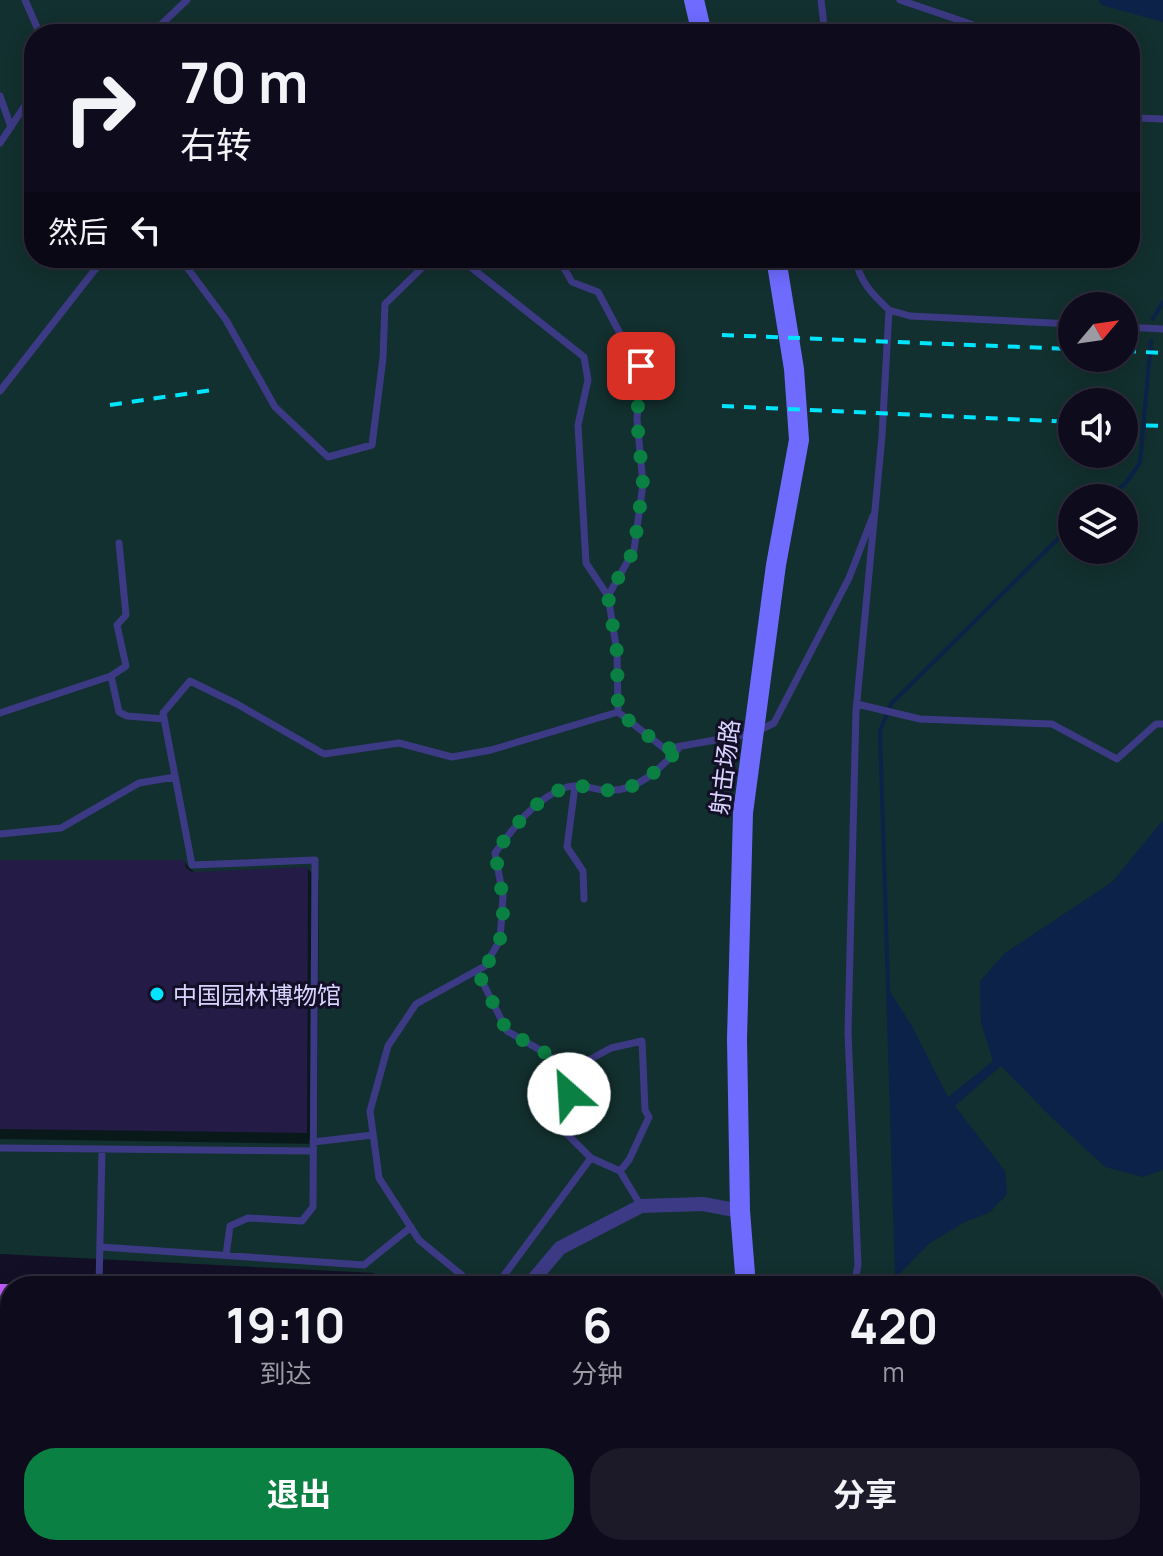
<!DOCTYPE html>
<html lang="zh">
<meta charset="utf-8">
<style>
:root{--surface:#0e0b1c;--page:#1c1929;--text:#f1f3f6;--muted:#9b9ba3;--line:#2e2b3b;--accent:#0b8043}
body{margin:0;font-family:Manrope,"Noto Sans SC",sans-serif;background:var(--page);color:var(--text);height:100vh;display:flex;flex-direction:column;font-size:30px;white-space:nowrap}
*{box-sizing:border-box;margin:0}
p{font-size:26px;color:var(--muted)}
.icon{flex:none;width:44px;height:44px;fill:none;stroke:currentColor;stroke-width:2;stroke-linecap:round;stroke-linejoin:round}
.map{position:relative;flex:1;overflow:hidden}
.details{position:absolute;left:0px;top:1276px;width:1164px;height:280px;display:flex;flex-direction:column;background:var(--surface);border-radius:32px 32px 0 0;box-shadow:0 4px 20px #0003,0 0 0 2px var(--line)}
.details>*{flex:none}
.guide{position:absolute;left:24px;top:24px;width:1116px;height:244px;border-radius:32px;box-shadow:0 4px 20px #0003,0 0 0 2px var(--line);background:#0e0b1c;color:var(--text);overflow:hidden}
.needle{width:52px;rotate:61deg}
.buttons{position:absolute;left:1058px;top:292px;display:grid;gap:16px}
.buttons a{display:grid;place-items:center;width:80px;height:80px;border-radius:50%;background:var(--surface);box-shadow:0 4px 20px #0003,0 0 0 2px var(--line);font-size:40px}
.pin{position:absolute;display:grid;place-items:center;width:68px;height:68px;color:#fff;margin:-34px;border-radius:16px;box-shadow:0 4px 12px #0006}
.me{position:absolute;width:88px;margin:-44px;rotate:334deg;stroke-linejoin:round;filter:drop-shadow(0 0 6px #0008)}
.turn{display:flex;align-items:center;gap:28px;height:168px;padding:0 24px;font-size:36px}
.turn .icon{width:104px;height:104px;stroke-width:2.5}
.turn b{display:block;font-size:56px;line-height:68px}
.then{display:flex;align-items:center;height:76px;padding:0 24px;background:#0003;gap:16px;font-size:30px}
.eta{display:flex;justify-content:space-evenly;align-items:center;height:136px;text-align:center}
.eta b{font-size:48px;font-weight:700;line-height:56px}
.button{display:flex;gap:16px;margin-top:auto;padding:16px 24px}
.button a{flex:1;height:92px;border-radius:32px;background:var(--accent);color:#fff;font-size:32px;font-weight:700;line-height:92px;text-align:center}
.button a+a{background:var(--page);color:var(--text)}
.map>svg:first-child{display:block}
.green{fill:#12302f;fill-rule:evenodd}
.water{fill:#0c2248}
.shadow{fill:#0007}
.lines{fill:none;stroke-linecap:round;stroke-linejoin:round}
.stream{stroke:#0c2248;stroke-width:4}
.building{fill:#241b47}
.lane{stroke:#3d3a85;stroke-width:7}
.street{stroke:#3d3a85;stroke-width:14}
.secondary{stroke:#6f6bff;stroke-width:20}
.primary{stroke:#c25bff;stroke-width:20}
.rail{stroke:#00e5ff;stroke-width:4;stroke-dasharray:12 10;stroke-linecap:butt}
.route{stroke:#0b8043;stroke-width:14;stroke-dasharray:0 25.2}
.poi-dot{fill:#00e5ff;stroke:#130f26;stroke-width:3}
.labels{text-anchor:middle;dominant-baseline:central;stroke-width:6;stroke-linejoin:round;paint-order:stroke}
.street-label{font-size:24px;fill:#d9d4ff;stroke:#130f26}
.poi-label{font-size:24px;fill:#d9d4ff;stroke:#130f26;text-anchor:start}
</style>
<div class="map">
<svg width="1163" height="1556" viewBox="0 0 1163 1556">
<rect width="100%" height="100%" fill="#130f26"/>
<path class="green" d="M0,0h1163v1556h-827l1,-10h817v-260h-781l1,-13 -374,-19zM34,34h1096v224h-1096zM1072,306h52v52h-52zM1072,402h52v52h-52zM1072,498h52v52h-52z"/>
<path class="water" d="M1099,0h64v22l-62,-17z
M1163,820v350l-20,7 -38,-10 -54,-50 -50,-51 -46,40 50,65 2,23 -17,18 -25,10 -35,21 -33,33 -7,-284 22,34 36,71 45,-36 -12,-38 -1,-42 25,-28 107,-71z"/>
<path class="shadow" d="M0,862h184l11,11 113,-4 11,11 -2,264 -317,-5z"/>
<g class="lines">
<path class="stream" d="M1153,319l10,-17
M1106,498l19,-14 15,-21 11,-122
M893,1286l4,-10 -17,-545 11,-27 181,-179
M907,1546l3,10"/>
</g>
<path class="building" d="M0,860h184l2,8 6,4 116,-5 -1,266 -307,-4z"/>
<g class="lines">
<path class="lane" d="M25,0l15,34
M821,0l4,34
M900,0l100,34
M151,34l36,-34
M0,96l11,31
M1130,112l8,6 25,1
M0,143l30,-45 4,-14
M180,258l46,62 49,87 53,50 44,-12 11,-87 2,-54 47,-46
M439,258l29,7 116,92 4,23 -10,45 8,138 22,33 9,56 1,60
M558,258l14,24 26,10 26,49 17,25 -4,53 6,65 -9,66 -26,46
M468,265l17,-7
M889,310l21,6 162,8
M1124,327l39,2
M0,391l104,-133
M119,543l7,72 -9,10 9,41 -15,10 8,36 8,4 37,3
M857,704l63,15 132,5 65,35 39,-35h7
M0,713l111,-37
M575,786l-8,61 16,24 1,28
M0,834l61,-6 78,-45 36,-6
M477,971l30,60 40,23 18,19 4,21 -2,40 24,24
M565,1073l46,-25 31,-7 3,69 4,7 -20,43 -9,11
M313,1142l60,-7
M0,1148l313,3
M101,1247l263,18 47,-38
M226,1255l4,-29 18,-8 54,3 11,-14 2,-347 -123,5 -29,-152 27,-32 47,23 87,50 75,-11 53,14 39,-7 127,-38 47,37 89,-16 20,-10 75,-145 24,-62
M99,1286l3,-137
M475,1286l-56,-46 -40,-62 -9,-67 18,-65 28,-42 69,-38 15,-26 3,-44 -8,-43c19,-26 40,-55 72,-66 13,-4 24,2 37,3 32,4 57,-22 77,-44
M496,1286l95,-128 29,13 21,35
M854,1286l4,-21 -10,-232 8,-322 26,-275 7,-126c-17,-16 -29,-28 -34,-52
M863,1546l2,10"/>
<path class="street" d="M528,1286l32,-38 81,-42 62,-2 37,7
M485,1546l4,10"/>
<path class="secondary" d="M694,0l8,34
M746,1286l-6,-75 -3,-172 6,-226 33,-248 23,-125 -5,-71 -18,-111
M0,1347h10
M0,1529l10,12
M766,1546l1,10
M218,1556l2,-10"/>
<path class="primary" d="M0,1294h10
M0,1324h10
M245,1556l1,-10
M281,1556l1,-10"/>
<path class="rail" d="M722,335l350,14
M1124,351l39,2
M110,405l102,-15
M722,406l350,16
M1124,425l39,1"/>
</g>
<g class="lines">
<path class="route" d="M569,1094l-4,-21 -18,-19 -40,-23 -30,-60c38,-22 25,-83 18,-118 19,-26 40,-55 72,-66 12,-4 24,2 37,3 32,4 57,-22 77,-44l-16,3 -47,-37 -1,-60 -9,-56 26,-46 9,-66 -6,-65 4,-53"/>
</g>
<circle class="poi-dot" cx="157" cy="994" r="8"/>
<g class="labels">
<g class="street-label">
<text transform="translate(724 767) rotate(-83)">射击场路</text>
</g>
<g class="poi-label">
<text x="173" y="994">中国园林博物馆</text>
</g>
</g>
</svg>
<div class="buttons">
<a><svg class="needle" viewBox="-14 -14 28 28"><path d="M0-13l5 13h-10z" fill="#e53935"/><path d="M0 13l5-13h-10z" fill="#9b9ba3"/></svg></a>
<a><svg class="icon" aria-label="sound" viewBox="0 0 24 24"><path d="M4 9h4l5-4v14l-5-4H4zM17 9q2 3 0 6"/></svg></a>
<a><svg class="icon" aria-label="layers" viewBox="0 0 24 24"><path d="M12 4l9 5-9 5-9-5zM3 14l9 5 9-5"/></svg></a>
</div>
<div class="pin" style="left:641px;top:366px;background:#d93025"><svg class="icon" aria-label="arrive" viewBox="0 0 24 24"><path d="M6 21V4h12l-3 4 3 4H6"/></svg></div>
<svg class="me" style="left:569px;top:1094px" viewBox="-20 -20 40 40"><circle r="19" fill="#fff"/><path d="M0-13L10 11 0 6-10 11z" fill="#0b8043"/></svg>
<div class="guide">
<div class="turn"><svg class="icon" aria-label="right" viewBox="0 0 24 24"><path d="M7 20v-9h11M14 6l5 5-5 5"/></svg><div><b>70 m</b>右转</div></div>
<div class="then">然后<svg class="icon" aria-label="left" viewBox="0 0 24 24"><path d="M17 20v-9H6M10 6l-5 5 5 5"/></svg></div>
</div>
<section class="details">
<div class="eta">
<div><b>19:10</b><p>到达</p></div>
<div><b>6</b><p>分钟</p></div>
<div><b>420</b><p>m</p></div>
</div>
<div class="button"><a>退出</a><a>分享</a></div>
</section>
</div>
